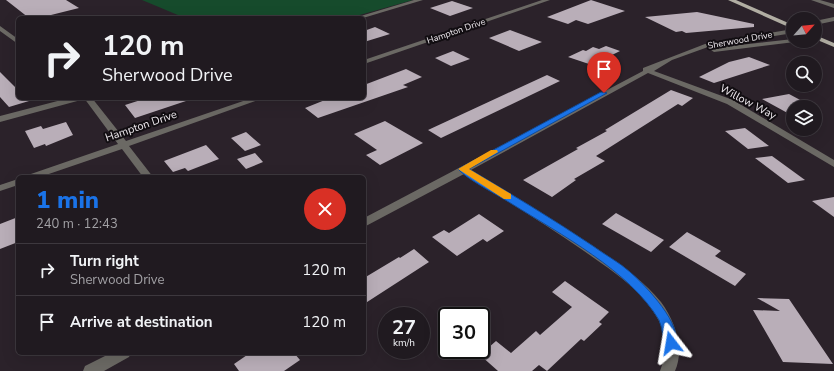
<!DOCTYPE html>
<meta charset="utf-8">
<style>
:root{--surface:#201a20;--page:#2d272d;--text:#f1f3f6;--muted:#a2a1a5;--line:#3d383e;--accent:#1a73e8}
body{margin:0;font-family:"Nunito Sans",sans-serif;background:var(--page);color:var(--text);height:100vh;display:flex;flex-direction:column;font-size:15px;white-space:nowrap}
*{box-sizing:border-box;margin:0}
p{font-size:13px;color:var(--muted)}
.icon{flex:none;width:22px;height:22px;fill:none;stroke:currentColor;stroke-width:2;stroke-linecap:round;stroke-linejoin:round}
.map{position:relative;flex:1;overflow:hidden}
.panel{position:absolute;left:16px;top:175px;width:350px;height:180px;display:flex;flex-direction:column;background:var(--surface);border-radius:6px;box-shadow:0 4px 16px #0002,0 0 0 1px var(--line)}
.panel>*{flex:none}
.banner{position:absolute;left:16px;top:16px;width:350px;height:84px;border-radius:6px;box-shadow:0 4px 16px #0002,0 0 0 1px var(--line);background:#201a20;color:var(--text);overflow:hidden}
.needle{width:26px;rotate:63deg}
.controls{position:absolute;left:786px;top:12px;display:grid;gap:8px}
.controls a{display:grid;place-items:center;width:36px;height:36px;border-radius:50%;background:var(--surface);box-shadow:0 4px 16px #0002,0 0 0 1px var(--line);font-size:20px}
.speed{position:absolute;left:378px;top:307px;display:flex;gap:8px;font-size:20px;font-weight:700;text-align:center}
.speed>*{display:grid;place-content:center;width:52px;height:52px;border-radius:50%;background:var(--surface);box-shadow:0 4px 16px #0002,0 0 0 1px var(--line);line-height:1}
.speed small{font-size:10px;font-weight:400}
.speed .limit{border:2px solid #111;border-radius:6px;background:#fff;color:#111}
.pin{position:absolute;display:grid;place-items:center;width:34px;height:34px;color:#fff;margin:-41px -17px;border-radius:50% 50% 50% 0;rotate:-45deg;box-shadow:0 0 4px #0007}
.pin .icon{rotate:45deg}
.me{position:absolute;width:44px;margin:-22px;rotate:346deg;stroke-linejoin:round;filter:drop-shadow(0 0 3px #0008)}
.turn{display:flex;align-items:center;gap:14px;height:84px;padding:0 20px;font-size:18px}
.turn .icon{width:52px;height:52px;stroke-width:2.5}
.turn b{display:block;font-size:28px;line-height:34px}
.round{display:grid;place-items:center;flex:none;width:42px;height:42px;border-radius:21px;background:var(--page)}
.summary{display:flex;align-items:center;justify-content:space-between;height:68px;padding:0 20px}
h1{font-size:24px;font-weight:800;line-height:30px;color:var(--accent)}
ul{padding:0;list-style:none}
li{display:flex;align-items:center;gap:12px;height:52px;padding:0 20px;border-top:1px solid var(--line)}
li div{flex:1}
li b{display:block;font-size:15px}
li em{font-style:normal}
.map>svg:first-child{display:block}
.green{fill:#164b2c}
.building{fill:#b9aeb8}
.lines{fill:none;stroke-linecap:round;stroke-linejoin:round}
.street{fill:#6b6964;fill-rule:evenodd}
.primary{fill:#b1aea3;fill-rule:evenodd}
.route{fill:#1a73e8;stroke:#114b97}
.slow{fill:#f59e0b}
.labels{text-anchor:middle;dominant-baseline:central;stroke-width:4;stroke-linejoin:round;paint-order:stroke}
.far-street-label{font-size:9px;fill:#eee9ee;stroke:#110d11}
.street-label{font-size:11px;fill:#eee9ee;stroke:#110d11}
</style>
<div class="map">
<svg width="834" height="371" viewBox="0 0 834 371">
<rect width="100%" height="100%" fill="#2b222a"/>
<path class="green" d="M142,0h271l-64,18h-164z"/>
<path class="building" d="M6,0h60l13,8 -40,10h-10z
M591,0l34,11 -37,13 -12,-4 -8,4 -21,-7z
M452,1l21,7 -23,8 -20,-8z
M697,12l57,12v3l-68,6 -4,-2 -6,1 -31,-15z
M375,27l15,7 -26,8v-11z
M510,30l32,12 -23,9 -30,-13z
M606,46l14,5 -28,14 -24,-8 15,-7 3,1 7,-4 6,2z
M453,51l17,8 -19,7 -16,-8z
M749,57l21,8 -56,18 -15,-6 30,-15z
M406,69l16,8 -19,8 5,2 -90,31 -13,-10 25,-10h34v-13z
M0,72l18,18v8h8l3,3 -20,6 -9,-10z
M547,75l13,6 -119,57 -13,-8z
M671,90l22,8 -11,8 -4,-2 -82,52 9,5 -31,18 2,1 -24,17 -29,-17 55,-31 -2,-1 31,-17 -2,-1z
M789,94l15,8 -11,2v12l-31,-17z
M147,98h42v2l-54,18 -10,-13z
M385,121l38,22 -43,22 -14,-10 11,-5 -23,-16z
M66,122l7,13 -27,11 -1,-2 -11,4 -9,-17 16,-5 2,3z
M745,128l24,18 -21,3 -23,-18z
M246,132l15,13 -16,6 -14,-13z
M206,145l13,14 -31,12 -3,-3 -12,4 -9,-11z
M255,153l8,9 -17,7 -9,-10z
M772,156l33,24 -17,3 -33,-25z
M834,197v20l-22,-16z
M616,213l48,27 -13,12 -49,-28z
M479,214l25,17 -17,11 -4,-3 -26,17 -25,-19 12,-7 5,3z
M18,217v25l-18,7v-25z
M687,232l34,19 -6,5 31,18 -11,12 -66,-39z
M414,249l15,13 -65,42v-26l35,-21 1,1z
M565,281l44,31 -10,10 3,2 -18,17 -3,-2 -34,32 -8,-6 -7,6h-34l-18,-16 16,-14 15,12 25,-22 4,4 32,-28 -20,-15z
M757,298l32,1 44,65 -50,-2 -30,-52 27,1z
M250,353h44l6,7 -16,11h-45l-5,-7z"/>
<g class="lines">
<path class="street" d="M414,0h9l-60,18h-9z
M542,0h8l-186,64v-4z
M811,0h9l14,4v4z
M834,17v4l-19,4v-4z
M0,26l18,13v5l-18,-13z
M793,29v4l-85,14 -36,13 -18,11 79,29 101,60v7l-107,-63 -79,-31 -177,97c41,25 82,49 122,76 24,16 49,33 68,56 14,19 24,47 14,69h-15c6,-14 6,-36 -1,-50 -16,-31 -48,-51 -75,-70 -39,-27 -80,-52 -120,-77l-100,53v-9l279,-147v-3l62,-24z
M793,39v2h3l-1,1 -81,10 -3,-2 3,-2z
M69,98h13l-1,2 -81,22v-6z
M84,98h8l34,43 126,-43h12l-135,48 24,31h-10l-21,-28 -82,28h-14l2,-2 90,-31z
M18,179v6l-18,6v-6z
M111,353h20l-2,4 -25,14h-21l2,-5z"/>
<path class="primary" d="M728,0h8l57,25v4z
M815,35l19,8v4l-19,-8z"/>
</g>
<path class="route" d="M601,92l6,1 -138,76c42,25 84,50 124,77 12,9 26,16 37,26 15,13 55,54 45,75l-4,1 -5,-1c-4,-9 -3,-18 -7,-27 -29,-49 -99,-86 -147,-116 -14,-9 -44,-24 -54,-35z"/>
<path class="slow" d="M491,150h6l1,2 -29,17 42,25v5h-7l-46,-30z"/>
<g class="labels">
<g class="far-street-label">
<text transform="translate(456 31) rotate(-19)">Hampton Drive</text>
<text transform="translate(740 40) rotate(-10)">Sherwood Drive</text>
</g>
<g class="street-label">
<text transform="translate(748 102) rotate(28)">Willow Way</text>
<text transform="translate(141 126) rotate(-19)">Hampton Drive</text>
</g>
</g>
</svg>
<div class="controls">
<a><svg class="needle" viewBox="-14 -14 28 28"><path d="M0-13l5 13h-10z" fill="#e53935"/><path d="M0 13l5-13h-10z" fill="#a2a1a5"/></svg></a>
<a><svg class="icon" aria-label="search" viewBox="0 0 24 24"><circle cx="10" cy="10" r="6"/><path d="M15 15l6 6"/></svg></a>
<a><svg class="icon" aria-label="layers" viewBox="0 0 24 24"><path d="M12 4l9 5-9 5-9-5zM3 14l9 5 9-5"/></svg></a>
</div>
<div class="speed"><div>27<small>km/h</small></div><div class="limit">30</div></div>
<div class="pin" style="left:604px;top:93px;background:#d93025"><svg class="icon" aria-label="arrive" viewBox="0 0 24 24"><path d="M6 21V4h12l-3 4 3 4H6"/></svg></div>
<svg class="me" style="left:671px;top:343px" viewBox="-20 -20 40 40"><path d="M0-17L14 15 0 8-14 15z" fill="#1a73e8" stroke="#fff" stroke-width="4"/></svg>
<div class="banner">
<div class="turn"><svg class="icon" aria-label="right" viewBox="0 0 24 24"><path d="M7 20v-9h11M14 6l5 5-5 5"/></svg><div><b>120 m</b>Sherwood Drive</div></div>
</div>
<section class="panel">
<div class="summary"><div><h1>1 min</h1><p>240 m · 12:43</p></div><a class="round" style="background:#d93025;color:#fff"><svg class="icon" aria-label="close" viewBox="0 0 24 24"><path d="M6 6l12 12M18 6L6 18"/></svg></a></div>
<ul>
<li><svg class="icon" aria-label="right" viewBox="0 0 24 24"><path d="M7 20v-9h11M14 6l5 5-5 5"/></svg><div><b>Turn right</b><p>Sherwood Drive</p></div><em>120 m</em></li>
<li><svg class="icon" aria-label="arrive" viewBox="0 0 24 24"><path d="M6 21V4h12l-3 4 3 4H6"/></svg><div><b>Arrive at destination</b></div><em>120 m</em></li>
</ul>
</section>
</div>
